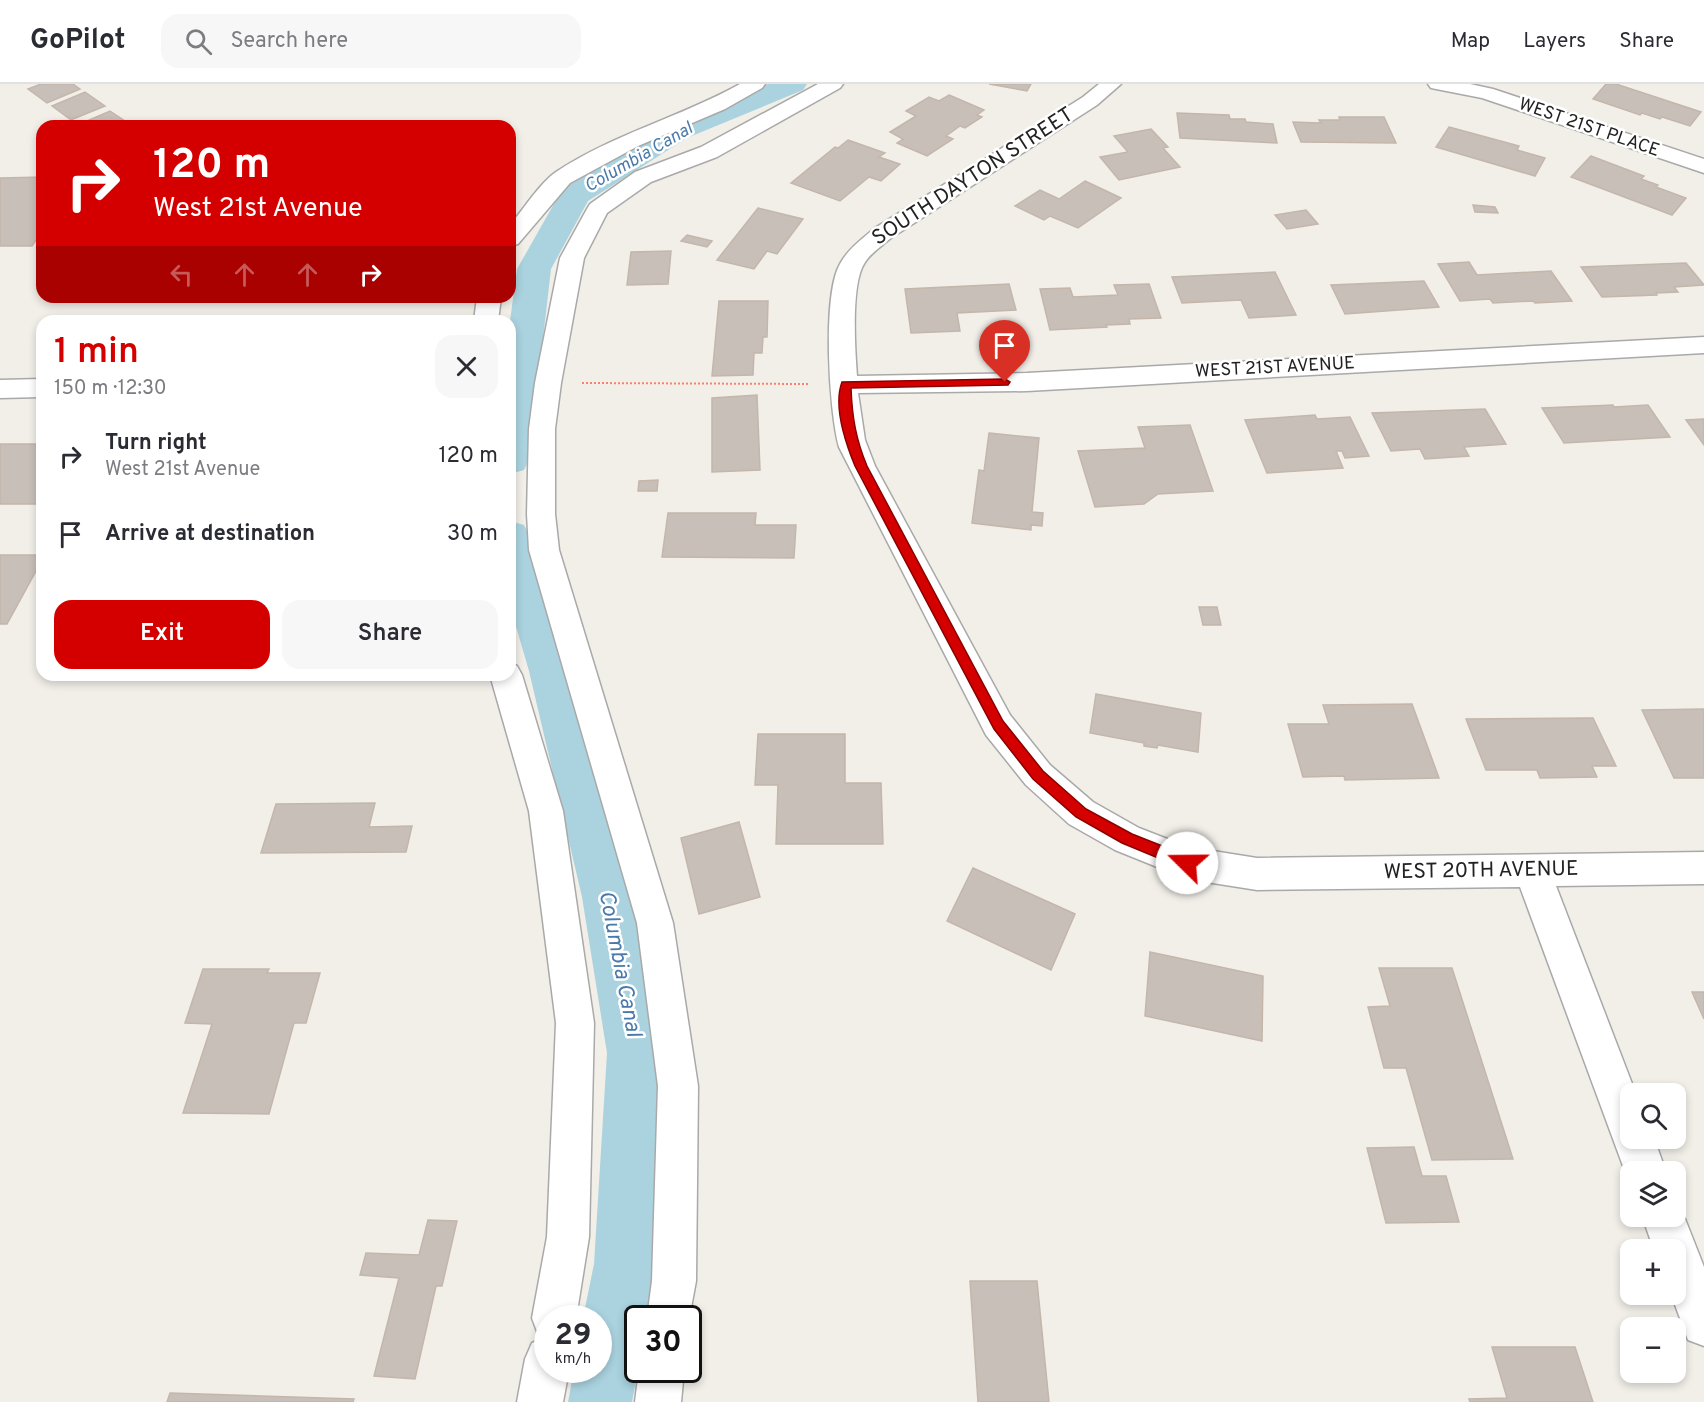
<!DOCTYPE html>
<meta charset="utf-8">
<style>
:root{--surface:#fff;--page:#f7f7f7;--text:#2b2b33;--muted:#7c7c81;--line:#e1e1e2;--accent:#d40000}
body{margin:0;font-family:Overpass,sans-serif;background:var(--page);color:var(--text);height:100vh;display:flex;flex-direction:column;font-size:22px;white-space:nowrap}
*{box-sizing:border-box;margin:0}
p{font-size:20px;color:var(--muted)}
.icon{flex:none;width:33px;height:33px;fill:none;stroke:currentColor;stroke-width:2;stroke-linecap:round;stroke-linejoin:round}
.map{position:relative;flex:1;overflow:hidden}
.side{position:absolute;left:36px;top:231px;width:480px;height:366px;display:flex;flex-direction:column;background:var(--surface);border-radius:18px;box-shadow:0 3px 9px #0003}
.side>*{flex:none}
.banner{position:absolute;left:36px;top:36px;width:480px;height:183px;border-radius:18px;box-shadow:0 3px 9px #0003;background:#d40000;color:#fff;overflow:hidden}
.fabs{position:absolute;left:1620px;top:999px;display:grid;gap:12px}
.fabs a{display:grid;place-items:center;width:66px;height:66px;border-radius:12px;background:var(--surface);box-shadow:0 3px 9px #0003;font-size:30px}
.speed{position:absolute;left:534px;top:1221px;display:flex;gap:12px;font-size:30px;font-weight:700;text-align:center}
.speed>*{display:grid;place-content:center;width:78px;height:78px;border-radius:50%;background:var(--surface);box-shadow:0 3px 9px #0003;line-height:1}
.speed small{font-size:15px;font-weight:400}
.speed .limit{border:3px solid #111;border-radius:9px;background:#fff;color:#111}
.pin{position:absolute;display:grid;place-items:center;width:51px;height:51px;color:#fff;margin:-62px -26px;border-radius:50% 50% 50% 0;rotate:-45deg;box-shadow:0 0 6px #0007}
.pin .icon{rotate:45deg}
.me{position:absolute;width:66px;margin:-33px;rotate:292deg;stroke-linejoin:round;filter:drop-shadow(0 0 4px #0008)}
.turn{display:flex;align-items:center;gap:21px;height:126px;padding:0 18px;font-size:27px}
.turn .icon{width:78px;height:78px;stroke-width:2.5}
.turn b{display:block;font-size:42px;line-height:51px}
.lanes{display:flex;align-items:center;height:57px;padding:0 18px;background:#0003;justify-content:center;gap:30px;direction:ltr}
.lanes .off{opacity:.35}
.round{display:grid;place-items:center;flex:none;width:63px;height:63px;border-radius:18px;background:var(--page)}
.summary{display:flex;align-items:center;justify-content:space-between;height:102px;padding:0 18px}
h1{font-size:36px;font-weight:600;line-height:45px;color:var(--accent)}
.cta{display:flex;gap:12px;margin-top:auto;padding:12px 18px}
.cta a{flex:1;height:69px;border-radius:18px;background:var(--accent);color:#fff;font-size:24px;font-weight:600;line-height:69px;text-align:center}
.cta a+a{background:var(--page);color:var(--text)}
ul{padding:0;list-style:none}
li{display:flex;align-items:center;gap:18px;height:78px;padding:0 18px}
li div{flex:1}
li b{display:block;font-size:22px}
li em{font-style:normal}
header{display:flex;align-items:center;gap:36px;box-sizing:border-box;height:84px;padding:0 30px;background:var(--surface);border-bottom:2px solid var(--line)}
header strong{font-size:28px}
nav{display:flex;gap:33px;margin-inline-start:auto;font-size:21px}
.search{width:420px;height:54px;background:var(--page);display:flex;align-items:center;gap:15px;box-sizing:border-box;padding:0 21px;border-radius:18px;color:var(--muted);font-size:22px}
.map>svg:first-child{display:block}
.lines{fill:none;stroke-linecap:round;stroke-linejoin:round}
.canal{fill:#aad3df;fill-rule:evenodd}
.building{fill:#c7bfb8;stroke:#c4b6ab;stroke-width:1.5}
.minor-casing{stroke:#a9a9a9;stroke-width:3}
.path{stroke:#fa8072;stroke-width:2;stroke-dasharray:2 2;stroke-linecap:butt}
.minor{fill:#fff;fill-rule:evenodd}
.route{fill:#d40000;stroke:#8a0000;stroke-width:1.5}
.labels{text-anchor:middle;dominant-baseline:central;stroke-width:5;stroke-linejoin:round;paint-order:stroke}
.far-street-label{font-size:18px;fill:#222;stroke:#fff}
.far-water-label{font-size:18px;font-style:italic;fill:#4a7aab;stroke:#fff}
.street-label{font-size:21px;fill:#222;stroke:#fff}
.water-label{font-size:22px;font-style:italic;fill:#4a7aab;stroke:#fff}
</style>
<header>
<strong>GoPilot</strong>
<div class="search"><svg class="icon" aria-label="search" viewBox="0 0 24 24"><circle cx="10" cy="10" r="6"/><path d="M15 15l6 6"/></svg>Search here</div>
<nav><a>Map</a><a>Layers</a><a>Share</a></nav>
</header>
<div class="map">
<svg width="1704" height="1318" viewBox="0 0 1704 1318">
<rect width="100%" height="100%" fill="#f2efe9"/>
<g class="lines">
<path class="canal" d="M768,0h39l-4,6 -116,48 -99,63 -37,68 -22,191 -5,10 -14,4v-153l7,-52 42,-74 5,-7 103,-62z
M510,437l14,4 6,11 43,135 59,226 31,156 -9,211 -8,54h-8v52l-6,32h-64l6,-32h24v-52h-15l11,-54 13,-211 -25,-156 -53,-226 -19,-65z"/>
</g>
<path class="building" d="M41,0h32l7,5 -33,14 -19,-14z
M989,0h42l-4,7z
M1606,0h10l85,28 -11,14 -28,-9 -2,2 -18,-6 -2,2 -47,-16z
M85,8l20,14 -34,14 -19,-14z
M949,11l35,15 -7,5 5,2 -17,11 -5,-2 -14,10 7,3 -26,17 -30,-13 6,-4 -13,-7 26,-16 -10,-5 23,-14 10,4z
M110,27l21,14h-54l3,-1z
M1177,29l52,2 1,4h15l1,3 27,2 4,19 -97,-5z
M1339,33h45l12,26 -95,-1 -8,-20 28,1 -2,-3h21z
M1449,43l70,19 -2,4 28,8 -10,18 -99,-29z
M1151,45l17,18 -5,1 17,19 -61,13 -19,-23 28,-5 -14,-16z
M848,56l37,13 -6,4 21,7 -19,17 -12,-4 -29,24 -49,-18 44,-36 3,1z
M1591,72l53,20 -3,3 17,6 -2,2 30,11 -14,17 -101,-38z
M42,93v54l-10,15h-32v-68z
M1085,97l36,17 -43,30 -28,-12 -6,4 -29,-14 25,-16 19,9z
M1473,121l22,2 3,6 -23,-1z
M758,124l45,11 -26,35 -10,-3 -13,18 -37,-9z
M1306,126l12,14 -31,5 -12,-14z
M687,151l25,6 -5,6 -26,-6z
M671,167l-3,33 -41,1 4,-33z
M1469,178l8,13 74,-4 21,30 -37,2 -2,-2 -40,2 -3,-4 -30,2 -22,-37z
M1686,179l18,22 -30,2 4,5 -22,1 1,2 -55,2 -21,-30z
M1275,188l21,43 -47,3 -8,-18 -59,3 -10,-26z
M1424,197l15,26 -94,7 -14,-29z
M1009,200l7,26 -59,3 3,18 -49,2 -6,-44z
M1149,200l12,34 -32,1 1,5 -24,1 1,2 -57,3 -10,-41 30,-1 3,9 45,-2 -4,-10z
M719,217h49l-1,36h-4l-1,16h-8l-1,22 -41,1z
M757,311l3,75 -48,2v-74z
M1613,321l1,2 34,-2 22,32 -106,6 -22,-35z
M1485,325l21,35 -42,3 5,9 -44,3 -5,-10 -29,2 -19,-38z
M1315,331l2,4 33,-2 19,39 -24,2 -3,-7h-6l7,17 -76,5 -22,-53z
M1704,335v26l-18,-25z
M1190,341l23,66 -55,3 -14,10 -49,3 -17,-56 67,-3 -7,-21z
M989,349l50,5 -7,74 11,1 -1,13 -11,-1v5l-59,-7 7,-53 5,1z
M0,360h42v60h-42z
M658,396l-1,11h-19l1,-10z
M668,429h88l-1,12h41l-2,33 -132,-1z
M0,471h42v5l-35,64h-7z
M1199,523h18l4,18h-18z
M1096,610l105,19 -3,39 -40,-7 -1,3 -13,-2v-3l-54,-10z
M1412,620l27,74 -94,2 -1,-4 -41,1 -15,-53h41l-6,-19z
M1704,625v69h-30l-32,-68z
M1593,634l23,48h-24l5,11 -57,1 -3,-8h-51l-20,-51z
M758,650h87v49h36l2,61h-107l2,-59h-23z
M375,719l-6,24 43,-1 -6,26 -145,1 15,-49z
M739,738l21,75 -61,17 -18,-76z
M973,784l102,46 -24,56 -104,-49z
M1150,868l113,24 -1,65 -117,-25z
M1379,884h73l61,191 -81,1 -26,-92h-22l-16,-61 22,-1z
M203,885h66l-2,4h53l-14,50h-12l-25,91 -86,-1 29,-89 -27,-1z
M1692,908h12v27z
M1414,1063l8,29h24l13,46 -73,1 -19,-75z
M428,1136l29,1 -15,65h-6l-21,93 -41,-3 25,-98 -39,-3 6,-22 53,2z
M970,1197h67l12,121h-71z
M1492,1263h83l18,55h-123l-1,-3 38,-1z
M170,1309l184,6 -1,3h-186z"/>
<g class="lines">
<defs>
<path id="minor" d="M740,0h25l-3,4 -37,21 -87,37 -68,37 -52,61 -8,2v-21c13,-15 30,-42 46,-53 57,-38 125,-55 184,-88z
M818,0h25l-3,4 -123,69 -66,25 -44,31 -23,45 -23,125 -6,46v85l4,36 114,373 25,163 -2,195 -8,43v-6h-41l5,-37 6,-195 -21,-163 -108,-373 -2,-36 2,-85 6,-46 25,-125 27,-49 3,-5 45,-32 66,-25z
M1099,0h22l-24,21 -206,133c-9,8 -21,15 -27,26 -13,21 -9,86 -7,112l170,-3 677,-36v16l-677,38 -169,2 7,47 10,26 135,249 40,50 43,37 46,26 49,19 69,11 447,-6v32l-148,2 80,208h-6v44h24l12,34h-36v13l-110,-298 -263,3 -70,-11 -72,-29 -46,-26 -43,-39 -40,-50 -147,-288c-10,-35 -17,-152 1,-183 8,-15 22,-25 35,-36l208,-131z
M1428,0h42l23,5 211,70v14l-222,-75 -51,-10z
M477,213h24l-3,24h-24z
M42,295v18l-42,1v-18z
M510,579l7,3 5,9 41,136 31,212 -5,214 -13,81h-28v52h21l-6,32h-46l8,-43 7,-16 15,-6 -9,-3 -6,-16 15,-81 9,-214 -27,-212 -39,-136h20z
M1676,1116l2,1 26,66v79l-16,-6 -17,-46h5v-44h-22l-12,-34h34z
M639,1286h45l-3,32h-46z"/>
</defs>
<use href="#minor" class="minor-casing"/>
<path class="path" d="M582,299l227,1"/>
<use href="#minor" class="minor"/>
</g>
<path class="route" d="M1005,295l5,3 -2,3 -157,3c1,29 5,52 16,78l136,255 40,50 43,38 46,25 61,24 2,5 -2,5 -6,2 -65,-27 -46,-26 -43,-38 -39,-50 -139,-263c-9,-22 -22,-60 -13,-84z"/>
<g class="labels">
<g class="far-street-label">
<text transform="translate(1589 44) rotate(19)">WEST 21ST PLACE</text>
<text transform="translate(1275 284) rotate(-3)">WEST 21ST AVENUE</text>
</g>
<g class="far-water-label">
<text transform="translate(639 74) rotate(-30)">Columbia Canal</text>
</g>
<g class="street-label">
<text transform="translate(973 93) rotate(-33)">SOUTH DAYTON STREET</text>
<text transform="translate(1481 787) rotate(-1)">WEST 20TH AVENUE</text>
</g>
<g class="water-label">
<text transform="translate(619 880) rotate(79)">Columbia Canal</text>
</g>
</g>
</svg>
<div class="fabs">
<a><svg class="icon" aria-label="search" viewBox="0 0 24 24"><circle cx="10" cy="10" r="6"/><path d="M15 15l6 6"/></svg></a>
<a><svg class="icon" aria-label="layers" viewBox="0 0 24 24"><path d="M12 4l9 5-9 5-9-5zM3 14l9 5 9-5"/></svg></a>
<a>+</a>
<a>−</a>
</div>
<div class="speed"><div>29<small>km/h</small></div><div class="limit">30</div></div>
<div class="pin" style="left:1005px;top:298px;background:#d93025"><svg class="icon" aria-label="arrive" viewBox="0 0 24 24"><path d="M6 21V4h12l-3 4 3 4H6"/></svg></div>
<svg class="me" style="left:1187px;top:779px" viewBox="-20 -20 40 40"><circle r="19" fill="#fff"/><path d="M0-13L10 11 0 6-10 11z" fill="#d40000"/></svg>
<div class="banner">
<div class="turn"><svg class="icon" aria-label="right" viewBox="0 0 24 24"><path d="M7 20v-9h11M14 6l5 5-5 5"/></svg><div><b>120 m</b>West 21st Avenue</div></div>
<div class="lanes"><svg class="icon off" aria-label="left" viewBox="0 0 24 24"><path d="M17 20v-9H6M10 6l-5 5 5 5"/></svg><svg class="icon off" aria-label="ahead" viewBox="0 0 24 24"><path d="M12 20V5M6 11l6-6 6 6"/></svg><svg class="icon off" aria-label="ahead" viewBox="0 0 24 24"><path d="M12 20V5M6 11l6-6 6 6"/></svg><svg class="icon" aria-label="right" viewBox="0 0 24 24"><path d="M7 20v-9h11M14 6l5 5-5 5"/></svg></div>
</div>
<section class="side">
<div class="summary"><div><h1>1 min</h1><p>150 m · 12:30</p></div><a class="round"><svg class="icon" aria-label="close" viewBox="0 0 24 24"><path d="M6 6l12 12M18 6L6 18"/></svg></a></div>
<ul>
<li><svg class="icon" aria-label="right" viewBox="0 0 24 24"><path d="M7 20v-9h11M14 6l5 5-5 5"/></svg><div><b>Turn right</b><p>West 21st Avenue</p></div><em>120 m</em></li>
<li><svg class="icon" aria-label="arrive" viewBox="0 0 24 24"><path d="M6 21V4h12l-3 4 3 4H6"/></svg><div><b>Arrive at destination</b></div><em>30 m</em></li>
</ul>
<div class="cta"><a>Exit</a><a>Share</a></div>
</section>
</div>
